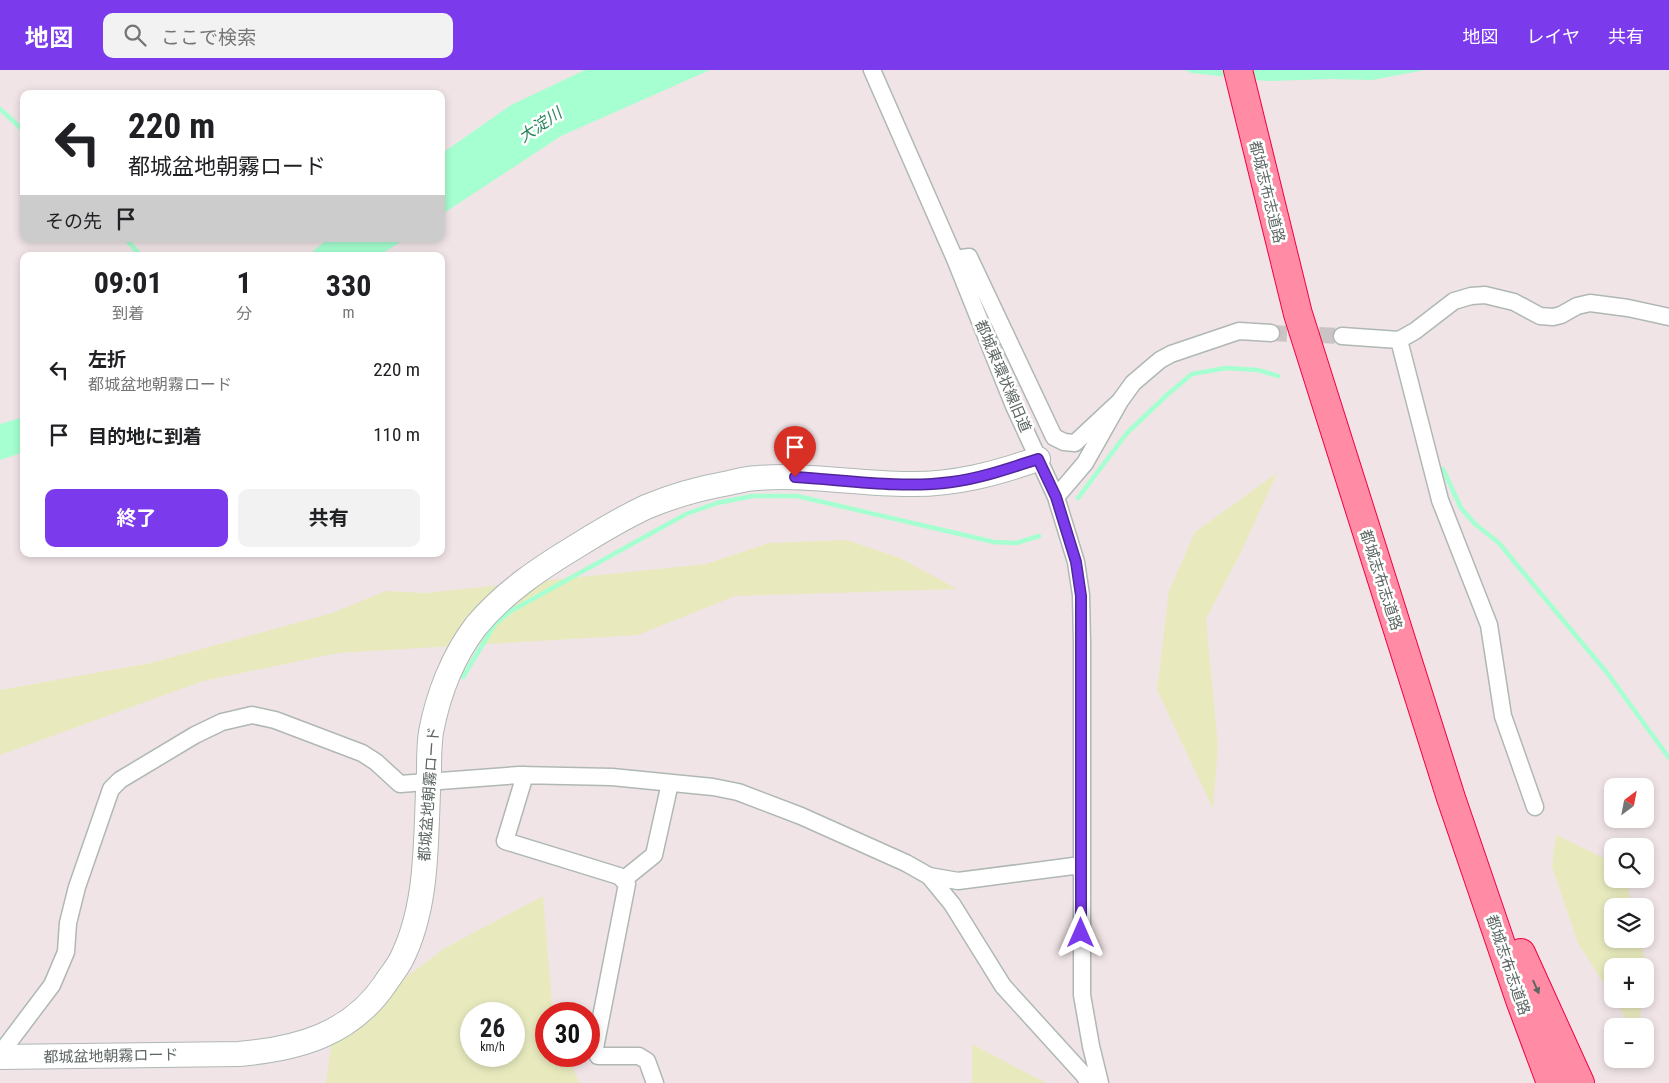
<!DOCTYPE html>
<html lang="ja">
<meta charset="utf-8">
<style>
:root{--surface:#fff;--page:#f2f2f2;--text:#202124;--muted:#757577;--accent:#7c3aed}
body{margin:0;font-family:"Roboto Condensed","Noto Sans JP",sans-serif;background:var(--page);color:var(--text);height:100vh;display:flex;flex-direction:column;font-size:19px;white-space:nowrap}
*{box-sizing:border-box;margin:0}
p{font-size:16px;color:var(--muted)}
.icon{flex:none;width:28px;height:28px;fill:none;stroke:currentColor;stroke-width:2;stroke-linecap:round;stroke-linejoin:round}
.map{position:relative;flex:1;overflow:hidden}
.side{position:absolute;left:20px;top:182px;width:425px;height:305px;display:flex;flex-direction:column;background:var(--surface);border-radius:10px;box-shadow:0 2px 8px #0003}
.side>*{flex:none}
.guide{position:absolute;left:20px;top:20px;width:425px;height:152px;border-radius:10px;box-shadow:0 2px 8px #0003;background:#fff;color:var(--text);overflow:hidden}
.needle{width:32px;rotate:32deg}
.buttons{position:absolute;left:1604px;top:708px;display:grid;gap:10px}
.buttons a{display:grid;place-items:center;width:50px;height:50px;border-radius:10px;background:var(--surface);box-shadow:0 2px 8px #0003;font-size:25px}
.speed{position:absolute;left:460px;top:932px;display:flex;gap:10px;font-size:25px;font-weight:700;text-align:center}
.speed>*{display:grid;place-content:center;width:65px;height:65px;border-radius:50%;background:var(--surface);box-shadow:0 2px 8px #0003;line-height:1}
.speed small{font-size:12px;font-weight:400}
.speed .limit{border:8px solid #d22;background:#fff;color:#111}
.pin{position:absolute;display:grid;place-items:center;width:42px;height:42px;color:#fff;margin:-51px -21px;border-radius:50% 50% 50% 0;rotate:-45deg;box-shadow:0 0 5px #0007}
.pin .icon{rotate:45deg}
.me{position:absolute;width:55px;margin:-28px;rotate:0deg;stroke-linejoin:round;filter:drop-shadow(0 0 4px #0008)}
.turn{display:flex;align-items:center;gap:18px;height:105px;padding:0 25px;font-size:22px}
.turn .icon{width:65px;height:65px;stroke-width:2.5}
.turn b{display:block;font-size:35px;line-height:42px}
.then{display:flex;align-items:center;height:48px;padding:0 25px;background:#0003;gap:10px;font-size:19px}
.eta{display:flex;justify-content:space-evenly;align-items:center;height:85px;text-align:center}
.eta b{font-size:30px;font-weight:700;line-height:35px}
.button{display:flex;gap:10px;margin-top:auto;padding:10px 25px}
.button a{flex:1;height:58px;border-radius:10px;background:var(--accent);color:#fff;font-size:20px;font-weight:700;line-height:58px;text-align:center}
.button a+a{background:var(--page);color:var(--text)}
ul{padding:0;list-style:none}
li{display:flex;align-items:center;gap:15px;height:65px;padding:0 25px}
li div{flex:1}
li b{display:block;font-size:19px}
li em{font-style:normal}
header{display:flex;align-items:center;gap:30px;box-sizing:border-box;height:70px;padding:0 25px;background:var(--accent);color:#fff}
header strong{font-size:24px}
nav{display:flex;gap:28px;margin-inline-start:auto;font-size:18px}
.search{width:350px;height:45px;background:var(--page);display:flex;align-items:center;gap:12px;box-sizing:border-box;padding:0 18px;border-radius:10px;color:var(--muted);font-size:19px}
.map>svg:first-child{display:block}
.green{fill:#e8eabe;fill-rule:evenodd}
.water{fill:#a5ffd0}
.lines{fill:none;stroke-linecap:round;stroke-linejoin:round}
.stream{stroke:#a5ffd0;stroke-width:4.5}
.street-tunnel{stroke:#cbc4c5;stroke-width:16;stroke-dasharray:16 8;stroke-linecap:butt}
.street-casing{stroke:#afb8b5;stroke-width:19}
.secondary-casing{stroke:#aeb8b5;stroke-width:26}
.highway-casing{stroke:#f40042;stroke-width:30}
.street{stroke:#fff;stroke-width:16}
.secondary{stroke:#fff;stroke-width:24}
.highway{stroke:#ff8ca4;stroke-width:28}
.oneway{fill:#5c6662}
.route-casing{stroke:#51269a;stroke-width:12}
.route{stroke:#7c3aed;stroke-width:9}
.labels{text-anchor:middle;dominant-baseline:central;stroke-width:5;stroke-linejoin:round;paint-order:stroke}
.street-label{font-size:15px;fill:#5c6662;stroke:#fff}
.water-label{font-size:16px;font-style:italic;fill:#2a845b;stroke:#fff}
</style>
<header>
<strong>地図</strong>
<div class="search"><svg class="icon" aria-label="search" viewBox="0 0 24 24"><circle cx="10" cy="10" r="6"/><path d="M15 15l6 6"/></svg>ここで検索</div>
<nav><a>地図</a><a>レイヤ</a><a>共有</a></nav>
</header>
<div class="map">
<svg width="1669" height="1013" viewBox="0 0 1669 1013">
<rect width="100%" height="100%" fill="#f0e4e6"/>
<path class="green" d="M1277,403l-34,75 -37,71 12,128 -5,62 -56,-119 12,-99 26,-59z
M847,470l53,18 57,31 -222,7 -97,39 -300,18 -135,28 -203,74v-65l151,-27 181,-50 54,-22 39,2 281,-29 63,-21z
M1556,765l56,27v17h14l6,27h-20v33h28l8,35 -3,14v-22h-33v31l-34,-54 -26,-76z
M543,826l9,107 3,11h-9v42h22l11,27h-253l7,-51 112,-84zM471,944h43v42h-43z
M1614,929h29l-5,27h-7z
M972,974l74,39h-74z"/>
<path class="water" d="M585,0h125l-149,66 -120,79v-61l70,-49z
M1185,0h240l-53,10 -41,-1 -65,2 -75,-8z
M328,169h77l-27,17h-71z
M24,347v35l-24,8v-36z"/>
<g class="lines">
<path class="stream" d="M0,39l24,22
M126,169l15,17
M1443,399l18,39 14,16 24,19 18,22 91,109 61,84
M1078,428l49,-65 41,-39 24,-20 34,-6 32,2 20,6
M463,607l32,-53 16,-13 175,-97 31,-11 36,-7h44l197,46 22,1 23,-7"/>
<path class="street-tunnel" d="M1271,263l71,3"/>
<defs>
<path id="street" d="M872,0l83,189 59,147 42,91 20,65 5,33 1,47v353l9,51 9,37
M955,189l14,-2 85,180 10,5 11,1 45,-42
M1342,266l57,4 16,-9 39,-30 17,-5 14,-1 29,7 26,14 13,1 8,-2 16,-9 13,-3 38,5 41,9
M1399,270l41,160 49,125 14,91 32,91
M1056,427l29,-34 35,-62 13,-18 27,-23 11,-6 68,-23 32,2
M525,705l-20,66 114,35 8,8 -32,164 3,8h41l8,5 8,22
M929,806l29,5 123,-16
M623,810l31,-25 16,-72
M0,984l52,-69 14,-33 2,-29 9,-36 34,-98 9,-9 75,-45 27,-13 30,-7 23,5 87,33 14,9 24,22 119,-9 93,2 101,10 25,5 63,24 105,47 23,13 23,28 51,82 80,88 6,9"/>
<path id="secondary" d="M0,987l239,-3c58,-5 111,-19 146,-70 5,-8 12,-16 16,-24 29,-57 24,-126 28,-188 0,-13 0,-27 2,-40 7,-37 22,-76 45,-106 29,-35 66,-59 104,-82 21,-13 43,-26 66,-37 26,-11 55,-19 83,-24 9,-2 19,-5 29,-5 50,-4 100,6 150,6 46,1 86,-10 130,-25"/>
<path id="highway" d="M1238,0l60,244 153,484 69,202 31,83
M1521,883l59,130"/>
</defs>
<use href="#street" class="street-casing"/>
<use href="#secondary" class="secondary-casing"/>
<use href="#highway" class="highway-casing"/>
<use href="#street" class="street"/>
<use href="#secondary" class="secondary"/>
<use href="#highway" class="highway"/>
</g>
<defs><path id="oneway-solid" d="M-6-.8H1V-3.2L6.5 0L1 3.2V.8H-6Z" transform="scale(1.25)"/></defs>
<use class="oneway" href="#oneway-solid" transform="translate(1536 917) rotate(66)"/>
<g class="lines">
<defs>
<path id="route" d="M795,407c51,3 106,12 157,5 30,-4 58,-14 86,-23l18,38 20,65 5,34v337"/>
</defs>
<use href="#route" class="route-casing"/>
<use href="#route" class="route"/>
</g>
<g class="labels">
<g class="street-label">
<text transform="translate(1267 122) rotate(76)">都城志布志道路</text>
<text transform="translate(1003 306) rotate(67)">都城東環状線旧道</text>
<text transform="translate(1381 510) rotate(72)">都城志布志道路</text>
<text transform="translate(429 724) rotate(-86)">都城盆地朝霧ロード</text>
<text transform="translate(1508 895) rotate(71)">都城志布志道路</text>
<text transform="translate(111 986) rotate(-1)">都城盆地朝霧ロード</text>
</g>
<g class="water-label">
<text transform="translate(540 55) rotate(-34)">大淀川</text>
</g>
</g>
</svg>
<div class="buttons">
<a><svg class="needle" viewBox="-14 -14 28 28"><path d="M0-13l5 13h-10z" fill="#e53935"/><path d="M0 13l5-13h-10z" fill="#757577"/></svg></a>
<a><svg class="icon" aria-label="search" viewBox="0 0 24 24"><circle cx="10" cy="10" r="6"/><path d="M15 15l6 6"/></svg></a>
<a><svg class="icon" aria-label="layers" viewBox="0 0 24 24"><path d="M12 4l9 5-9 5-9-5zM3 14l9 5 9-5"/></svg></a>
<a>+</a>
<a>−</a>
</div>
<div class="speed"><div>26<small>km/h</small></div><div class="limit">30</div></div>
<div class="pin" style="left:795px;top:407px;background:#d93025"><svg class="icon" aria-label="arrive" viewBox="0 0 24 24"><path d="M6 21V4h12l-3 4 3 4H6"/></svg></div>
<svg class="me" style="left:1081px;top:863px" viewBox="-20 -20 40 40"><path d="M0-17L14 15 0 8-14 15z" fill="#7c3aed" stroke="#fff" stroke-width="4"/></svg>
<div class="guide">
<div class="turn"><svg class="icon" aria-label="left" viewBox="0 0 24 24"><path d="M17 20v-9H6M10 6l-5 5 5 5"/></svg><div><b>220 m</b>都城盆地朝霧ロード</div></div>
<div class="then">その先<svg class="icon" aria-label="arrive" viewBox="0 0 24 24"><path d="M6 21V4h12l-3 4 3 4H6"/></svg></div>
</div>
<section class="side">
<div class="eta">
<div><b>09:01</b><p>到着</p></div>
<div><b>1</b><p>分</p></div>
<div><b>330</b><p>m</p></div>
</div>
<ul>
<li><svg class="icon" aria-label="left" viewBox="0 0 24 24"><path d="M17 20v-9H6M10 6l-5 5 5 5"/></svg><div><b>左折</b><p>都城盆地朝霧ロード</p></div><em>220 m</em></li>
<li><svg class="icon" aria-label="arrive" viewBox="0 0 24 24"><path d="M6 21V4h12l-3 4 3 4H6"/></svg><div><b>目的地に到着</b></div><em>110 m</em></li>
</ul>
<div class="button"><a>終了</a><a>共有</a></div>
</section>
</div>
